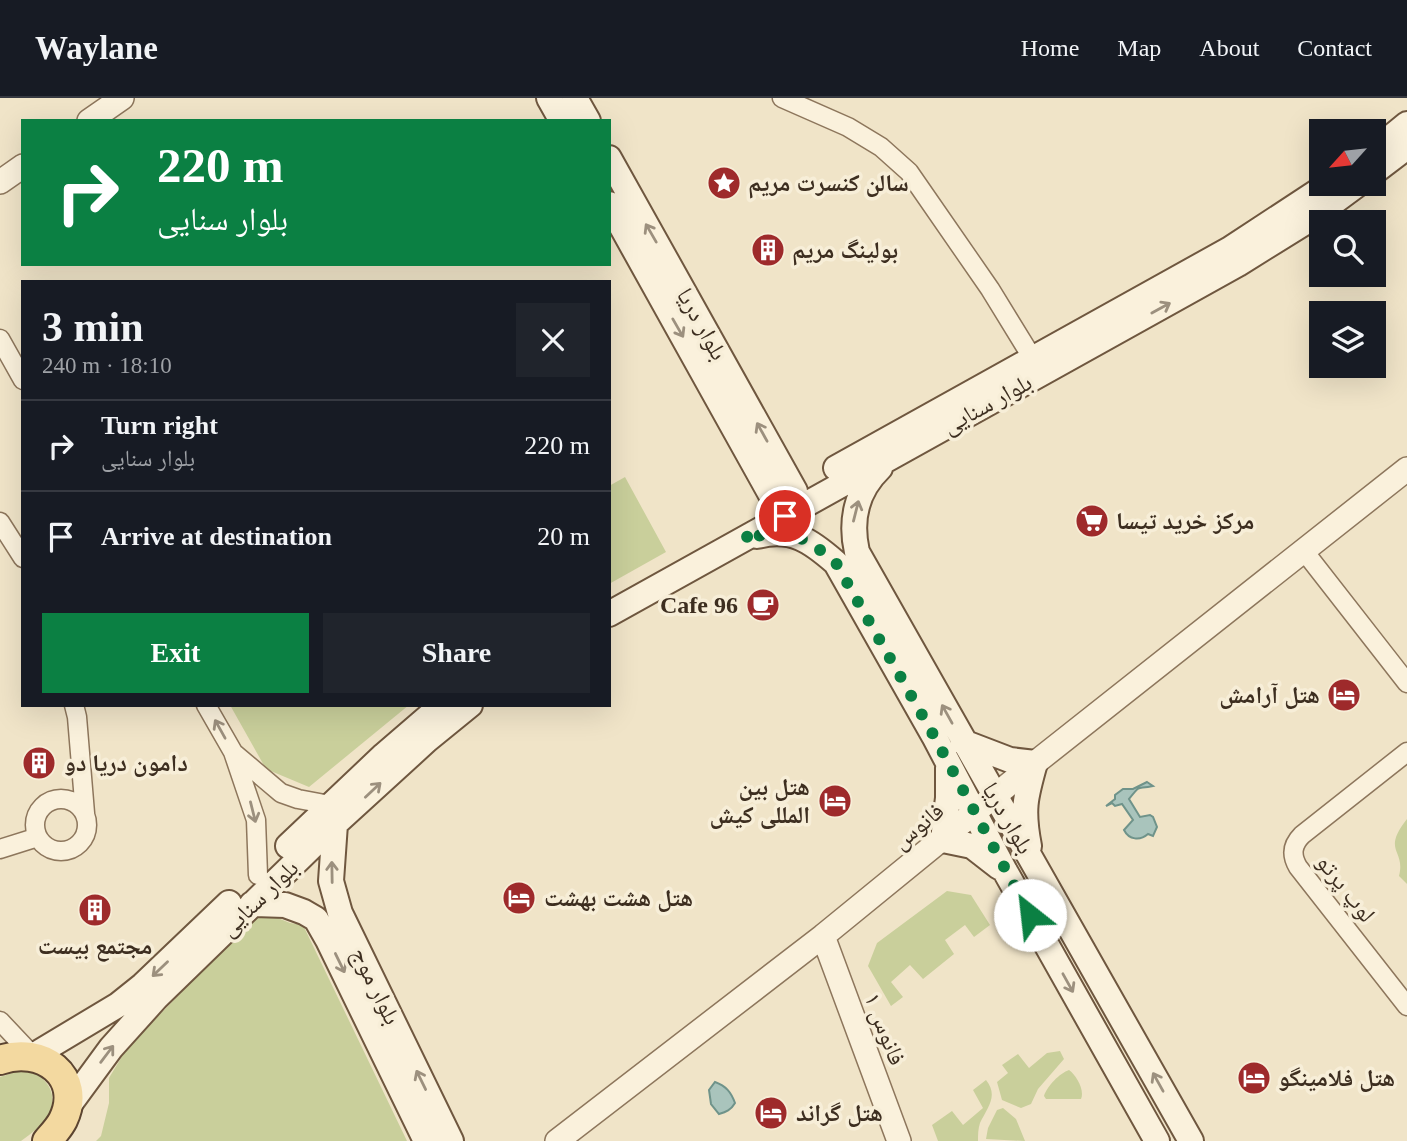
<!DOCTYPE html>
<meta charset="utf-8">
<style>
:root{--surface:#171b24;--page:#20242c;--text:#f1f3f6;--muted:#9ea1a6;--line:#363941;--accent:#0b8043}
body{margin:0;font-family:"Times New Roman","Noto Naskh Arabic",serif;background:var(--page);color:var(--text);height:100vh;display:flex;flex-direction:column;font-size:26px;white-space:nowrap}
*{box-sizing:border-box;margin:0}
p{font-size:23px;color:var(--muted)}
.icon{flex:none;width:38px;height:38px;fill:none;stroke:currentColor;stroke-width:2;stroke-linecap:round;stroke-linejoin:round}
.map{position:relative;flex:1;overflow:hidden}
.side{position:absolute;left:21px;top:182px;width:590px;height:427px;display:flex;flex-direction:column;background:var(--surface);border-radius:0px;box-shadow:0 7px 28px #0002}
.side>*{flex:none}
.top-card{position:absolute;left:21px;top:21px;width:590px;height:147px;border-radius:0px;box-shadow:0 7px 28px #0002;background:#0b8043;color:#fff;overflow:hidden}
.needle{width:46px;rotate:243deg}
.controls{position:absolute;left:1309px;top:21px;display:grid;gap:14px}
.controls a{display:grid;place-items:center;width:77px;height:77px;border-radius:0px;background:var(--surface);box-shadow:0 7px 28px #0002;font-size:35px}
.pin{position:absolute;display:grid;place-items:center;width:60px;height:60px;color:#fff;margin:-30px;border:4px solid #fff;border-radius:50%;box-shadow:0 2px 7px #0007}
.me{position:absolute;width:77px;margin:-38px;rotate:331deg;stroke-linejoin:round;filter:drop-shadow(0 0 5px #0008)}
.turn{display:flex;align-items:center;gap:24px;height:147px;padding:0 21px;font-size:32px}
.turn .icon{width:91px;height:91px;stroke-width:2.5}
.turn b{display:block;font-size:49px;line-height:60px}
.round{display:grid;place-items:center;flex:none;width:74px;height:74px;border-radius:0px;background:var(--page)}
.headline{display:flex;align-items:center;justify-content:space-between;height:119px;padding:0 21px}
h1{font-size:42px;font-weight:700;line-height:52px}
.action{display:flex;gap:14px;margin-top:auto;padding:14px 21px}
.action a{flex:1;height:80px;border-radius:0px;background:var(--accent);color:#fff;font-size:28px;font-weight:700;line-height:80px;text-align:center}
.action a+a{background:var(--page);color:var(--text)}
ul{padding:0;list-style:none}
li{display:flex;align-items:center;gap:21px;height:91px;padding:0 21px;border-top:2px solid var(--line)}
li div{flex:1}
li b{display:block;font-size:26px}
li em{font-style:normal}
header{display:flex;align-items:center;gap:42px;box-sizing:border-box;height:98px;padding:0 35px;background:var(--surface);border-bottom:2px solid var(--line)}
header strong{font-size:33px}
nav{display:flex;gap:38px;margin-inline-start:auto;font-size:24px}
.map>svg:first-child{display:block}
.green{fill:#c9cf9b}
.water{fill:#a9c4bc;stroke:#6f938a;stroke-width:2}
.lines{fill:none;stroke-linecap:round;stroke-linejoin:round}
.minor-casing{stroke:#8d765c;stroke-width:21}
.tertiary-casing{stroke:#8d765c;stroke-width:26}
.secondary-casing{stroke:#6f573f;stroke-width:28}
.primary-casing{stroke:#5b4430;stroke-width:32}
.minor{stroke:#faf1dc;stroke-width:18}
.tertiary{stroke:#faf1dc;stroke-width:23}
.secondary{stroke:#faf1dc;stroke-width:24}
.primary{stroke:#f3d9a0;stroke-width:28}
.oneway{stroke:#9c907e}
.route{stroke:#0b8043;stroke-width:12;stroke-dasharray:0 21.6}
.labels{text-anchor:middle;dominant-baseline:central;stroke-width:7;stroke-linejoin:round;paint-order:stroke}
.poi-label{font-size:24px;font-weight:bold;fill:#3d2e20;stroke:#f7eed8;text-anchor:start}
.street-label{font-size:24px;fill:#3d2e20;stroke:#f7eed8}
</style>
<header>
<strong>Waylane</strong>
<nav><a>Home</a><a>Map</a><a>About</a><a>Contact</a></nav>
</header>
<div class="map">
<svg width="1407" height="1043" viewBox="0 0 1407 1043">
<rect width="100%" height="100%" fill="#f0e4c8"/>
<path class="green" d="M625,379l41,75 -57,32v-98z
M230,607h179l-100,82 -43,-18z
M1407,721v65l-8,-8c7,-27 -18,-24 8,-57z
M947,793l24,4 19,30 -16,12 -9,-12 -20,15 9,14 -31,25 -13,-14 -19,17 12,15 -12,9 -23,-40 9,-23z
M261,813l29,12 13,2 104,216h-311l5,-5 8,-33v-25l18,-30z
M1060,953l4,8 -26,30 -7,15 -10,4 -19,-8 -5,-18 11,-9 -6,-8 16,-11 11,14 18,-15z
M22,972c22,2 38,23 27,44 -6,11 -17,19 -28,27h-21v-64z
M1069,972c7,5 16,20 12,29h-35l-2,-3c3,-10 16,-23 25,-26z
M986,982c13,16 1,28 -6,43 -2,6 -2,12 -2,18h-40l-6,-16 20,-14 11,14 20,-17 -10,-18z
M1003,1010l13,11 9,22 -39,-2 2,-11 9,-18z"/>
<path class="water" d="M1147,684l6,4c-17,4 -11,-3 -24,13l11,18 10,-2 3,2 4,10 -4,9 -5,-2c-8,7 -19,6 -24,-4l9,-10 -11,-16 -7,2 -3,-3 -6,3 9,-7v-4l8,-6h10z
M715,984c11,4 16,10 20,21 -4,7 -9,9 -16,11l-8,-10 -2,-14z"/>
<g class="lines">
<defs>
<path id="minor" d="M782,0l66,29 33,20 28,25 81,117 43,70
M0,241l23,41
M0,424l23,36
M1304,453l103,132
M74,607l3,12 8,96
M206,607l27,47 23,68 2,55
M1407,654l-105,83c-10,10 -11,20 -4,32l109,139
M235,656l46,39 17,6 32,6
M35 727a26 26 0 1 1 52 0a26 26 0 1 1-52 0Z
M0,751l38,-12
M0,923l33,35"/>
<path id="tertiary" d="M89,23l33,-23
M0,84l23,-16
M823,838l76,205
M557,1043l266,-205 212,-173 372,-294"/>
<path id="secondary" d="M549,0l13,23
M575,0l13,23
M1374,53l33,-27
M609,60l186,333
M1374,74l33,-25
M609,106l166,298
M836,370l394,-219 93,-61
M880,370c-24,23 -30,53 -23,84l334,589
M757,438c35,-9 54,5 79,27l98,173 71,135 152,270
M609,516l629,-350 74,-46 46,-34
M963,644l47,18 25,3c-10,35 -13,47 -6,83
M948,670v30l-5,42 29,6 27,21
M335,726l-4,57 9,32 111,228
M288,748l96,-91 58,-50
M252,806l33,1 19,7 12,7 12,21 98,201
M33,958l85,-51 25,-20 86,-82
M67,1010l44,-60 45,-50 179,-174 92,-84 43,-35"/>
<path id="primary" d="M0,962c41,-15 84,16 63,60 -4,8 -10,14 -16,21"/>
</defs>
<use href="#minor" class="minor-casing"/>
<use href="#tertiary" class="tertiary-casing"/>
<use href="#secondary" class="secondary-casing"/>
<use href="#primary" class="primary-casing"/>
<use href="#minor" class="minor"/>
<use href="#tertiary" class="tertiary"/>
<use href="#secondary" class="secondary"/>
<use href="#primary" class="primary"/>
</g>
<defs><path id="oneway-shaft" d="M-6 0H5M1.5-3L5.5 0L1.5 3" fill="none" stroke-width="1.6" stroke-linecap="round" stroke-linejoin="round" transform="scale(1.75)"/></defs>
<g class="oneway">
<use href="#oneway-shaft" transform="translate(651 135) rotate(-120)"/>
<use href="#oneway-shaft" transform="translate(1161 210) rotate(-29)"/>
<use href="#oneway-shaft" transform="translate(678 230) rotate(60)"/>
<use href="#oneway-shaft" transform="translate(762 334) rotate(-119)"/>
<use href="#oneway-shaft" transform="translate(856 413) rotate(-76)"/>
<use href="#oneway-shaft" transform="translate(947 616) rotate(-119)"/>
<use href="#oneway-shaft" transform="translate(220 631) rotate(-119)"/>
<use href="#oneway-shaft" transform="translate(373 692) rotate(-43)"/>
<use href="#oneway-shaft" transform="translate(253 714) rotate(76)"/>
<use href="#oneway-shaft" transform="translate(332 774) rotate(-91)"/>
<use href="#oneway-shaft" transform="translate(340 865) rotate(64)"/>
<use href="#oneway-shaft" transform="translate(160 871) rotate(136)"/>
<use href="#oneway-shaft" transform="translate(1068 885) rotate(61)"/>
<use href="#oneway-shaft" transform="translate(107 956) rotate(-53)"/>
<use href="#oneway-shaft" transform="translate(421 982) rotate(-116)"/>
<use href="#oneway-shaft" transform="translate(1158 984) rotate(-119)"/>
</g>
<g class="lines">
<path class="route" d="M785,418l-42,23c46,-11 58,-6 93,24l98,173 96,179"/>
</g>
<defs>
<symbol id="sight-disc" viewBox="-11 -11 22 22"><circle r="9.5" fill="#9e2a2b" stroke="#f7eed8"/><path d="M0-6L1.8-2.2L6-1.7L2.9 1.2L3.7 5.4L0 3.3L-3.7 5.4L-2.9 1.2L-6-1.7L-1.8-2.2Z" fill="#fff"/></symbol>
<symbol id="building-disc" viewBox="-11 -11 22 22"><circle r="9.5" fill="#9e2a2b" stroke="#f7eed8"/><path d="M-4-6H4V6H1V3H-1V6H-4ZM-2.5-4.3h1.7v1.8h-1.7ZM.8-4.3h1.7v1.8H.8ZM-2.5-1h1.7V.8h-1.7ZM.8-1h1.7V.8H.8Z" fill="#fff"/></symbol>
<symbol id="supermarket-disc" viewBox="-11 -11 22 22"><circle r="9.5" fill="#9e2a2b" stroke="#f7eed8"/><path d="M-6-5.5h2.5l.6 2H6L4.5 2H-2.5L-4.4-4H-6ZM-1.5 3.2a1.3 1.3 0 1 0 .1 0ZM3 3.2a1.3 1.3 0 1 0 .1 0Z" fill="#fff"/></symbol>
<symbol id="cafe-disc" viewBox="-11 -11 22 22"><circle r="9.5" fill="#9e2a2b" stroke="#f7eed8"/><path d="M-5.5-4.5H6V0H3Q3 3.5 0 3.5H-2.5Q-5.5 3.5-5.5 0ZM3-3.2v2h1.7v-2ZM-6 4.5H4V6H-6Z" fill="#fff"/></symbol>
<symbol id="hotel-disc" viewBox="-11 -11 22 22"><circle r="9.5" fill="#9e2a2b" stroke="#f7eed8"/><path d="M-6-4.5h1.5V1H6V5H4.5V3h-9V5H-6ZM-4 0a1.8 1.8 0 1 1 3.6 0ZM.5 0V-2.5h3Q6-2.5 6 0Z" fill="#fff"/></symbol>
</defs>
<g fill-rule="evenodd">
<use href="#sight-disc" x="705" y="66" width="38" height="38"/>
<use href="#building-disc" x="749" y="133" width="38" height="38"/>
<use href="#supermarket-disc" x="1073" y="404" width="38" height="38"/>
<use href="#cafe-disc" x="744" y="488" width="38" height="38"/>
<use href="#hotel-disc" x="1325" y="578" width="38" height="38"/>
<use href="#building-disc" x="20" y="646" width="38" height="38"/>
<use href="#hotel-disc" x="816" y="684" width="38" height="38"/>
<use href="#hotel-disc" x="500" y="781" width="38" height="38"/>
<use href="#building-disc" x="76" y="793" width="38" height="38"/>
<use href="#hotel-disc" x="1235" y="961" width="38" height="38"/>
<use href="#hotel-disc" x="752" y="996" width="38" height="38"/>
</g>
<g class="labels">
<g class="poi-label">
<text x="748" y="85">سالن کنسرت مریم</text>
<text x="792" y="152">بولینگ مریم</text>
<text x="1116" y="423">مرکز خرید تیسا</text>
<text x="738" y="507" text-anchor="end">Cafe 96</text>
<text x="1320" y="597" text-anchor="end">هتل آرامش</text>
<text x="64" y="665">دامون دریا دو</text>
<text x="810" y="689" text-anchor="end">هتل بین<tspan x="810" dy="28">المللی کیش</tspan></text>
<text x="544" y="800">هتل هشت بهشت</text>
<text x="95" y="848" text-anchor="middle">مجتمع بیست</text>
<text x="1278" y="980">هتل فلامینگو</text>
<text x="796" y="1015">هتل گراند</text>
</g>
<g class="street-label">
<text transform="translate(702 226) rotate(61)">بلوار دریا</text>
<text transform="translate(987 306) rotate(-29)">بلوار سنایی</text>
<text transform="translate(1008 720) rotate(60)">بلوار دریا</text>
<text transform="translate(918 728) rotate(-39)">فانوس</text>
<text transform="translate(1346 790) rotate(52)">لوپ پرتو</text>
<text transform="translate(259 800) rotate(-44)">بلوار سنایی</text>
<text transform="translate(376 888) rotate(64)">بلوار موج</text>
<text transform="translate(885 931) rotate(69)">فانوس ۱</text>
</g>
</g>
</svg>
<div class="controls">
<a><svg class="needle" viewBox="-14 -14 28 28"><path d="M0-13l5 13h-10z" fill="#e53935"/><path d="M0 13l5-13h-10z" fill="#9ea1a6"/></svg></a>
<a><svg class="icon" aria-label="search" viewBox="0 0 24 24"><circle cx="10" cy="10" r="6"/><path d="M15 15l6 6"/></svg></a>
<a><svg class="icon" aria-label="layers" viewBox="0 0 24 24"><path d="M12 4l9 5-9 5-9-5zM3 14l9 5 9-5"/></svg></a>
</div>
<div class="pin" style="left:785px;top:418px;background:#d93025"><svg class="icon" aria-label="arrive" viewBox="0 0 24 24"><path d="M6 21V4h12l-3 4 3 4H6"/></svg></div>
<svg class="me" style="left:1030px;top:817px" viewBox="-20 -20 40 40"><circle r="19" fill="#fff"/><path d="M0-13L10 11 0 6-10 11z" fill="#0b8043"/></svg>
<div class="top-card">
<div class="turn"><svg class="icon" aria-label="right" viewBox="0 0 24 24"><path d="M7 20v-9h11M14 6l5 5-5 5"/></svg><div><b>220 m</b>بلوار سنایی</div></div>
</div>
<section class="side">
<div class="headline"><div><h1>3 min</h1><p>240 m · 18:10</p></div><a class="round"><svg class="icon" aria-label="close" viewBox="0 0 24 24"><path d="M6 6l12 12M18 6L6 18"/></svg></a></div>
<ul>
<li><svg class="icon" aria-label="right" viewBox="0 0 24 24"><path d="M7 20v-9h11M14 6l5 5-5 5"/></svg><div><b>Turn right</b><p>بلوار سنایی</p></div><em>220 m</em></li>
<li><svg class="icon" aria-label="arrive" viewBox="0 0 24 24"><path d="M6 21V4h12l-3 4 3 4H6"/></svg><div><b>Arrive at destination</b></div><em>20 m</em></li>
</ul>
<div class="action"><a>Exit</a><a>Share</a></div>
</section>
</div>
